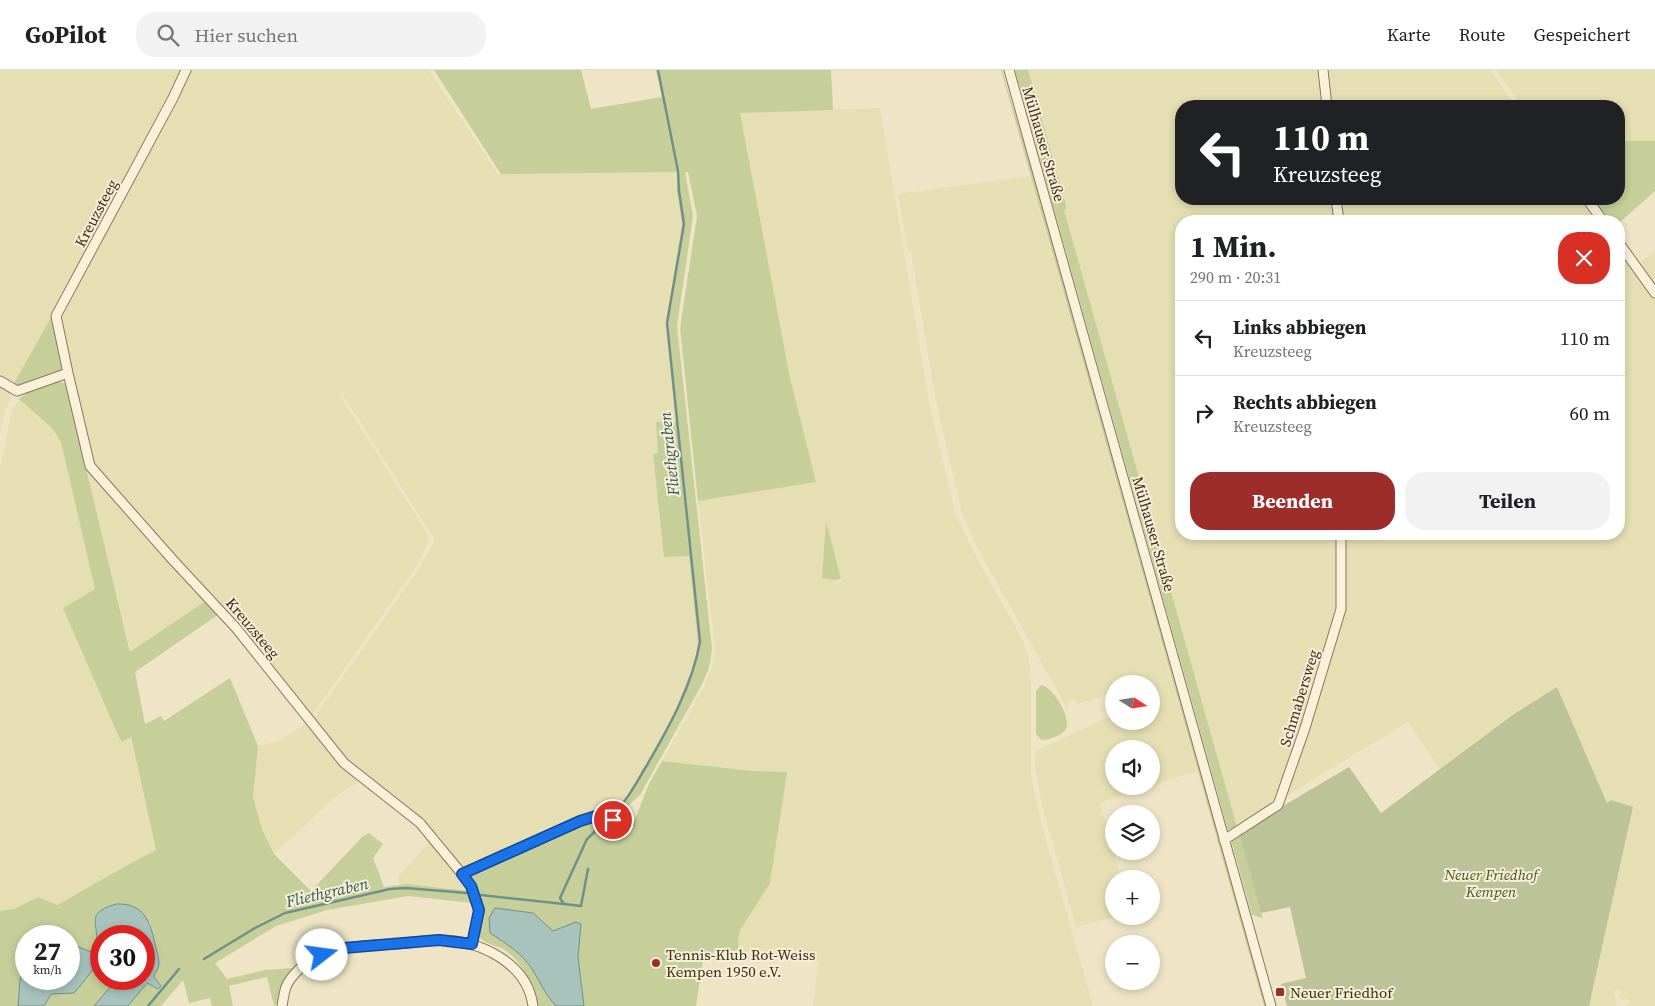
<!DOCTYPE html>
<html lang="de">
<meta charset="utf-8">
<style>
:root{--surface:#fff;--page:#f2f2f2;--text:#202124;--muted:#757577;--line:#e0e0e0;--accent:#9c2d2a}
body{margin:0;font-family:"Source Serif 4",serif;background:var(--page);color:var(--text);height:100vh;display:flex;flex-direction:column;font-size:19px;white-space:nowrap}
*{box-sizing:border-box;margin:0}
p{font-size:16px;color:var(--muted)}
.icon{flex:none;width:28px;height:28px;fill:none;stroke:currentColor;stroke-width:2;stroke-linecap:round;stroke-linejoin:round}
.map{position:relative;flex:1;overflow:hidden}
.sheet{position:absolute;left:1175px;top:145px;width:450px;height:325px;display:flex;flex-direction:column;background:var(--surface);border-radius:20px;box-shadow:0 2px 8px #0003}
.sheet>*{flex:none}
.banner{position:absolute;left:1175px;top:30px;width:450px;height:105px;border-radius:20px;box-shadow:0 2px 8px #0003;background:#202124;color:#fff;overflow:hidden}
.needle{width:32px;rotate:102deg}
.controls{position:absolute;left:1105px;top:605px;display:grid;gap:10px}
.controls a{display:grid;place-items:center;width:55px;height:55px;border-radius:50%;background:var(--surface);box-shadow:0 2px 8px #0003;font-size:25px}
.speed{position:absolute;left:15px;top:855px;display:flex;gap:10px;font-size:25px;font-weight:700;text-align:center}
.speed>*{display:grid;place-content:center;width:65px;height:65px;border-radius:50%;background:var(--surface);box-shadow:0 2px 8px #0003;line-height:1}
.speed small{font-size:12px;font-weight:400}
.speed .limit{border:8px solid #d22;background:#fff;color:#111}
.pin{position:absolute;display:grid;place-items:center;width:42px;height:42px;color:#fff;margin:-21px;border:2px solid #fff;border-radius:50%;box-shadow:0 1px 5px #0007}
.me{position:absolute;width:55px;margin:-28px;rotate:75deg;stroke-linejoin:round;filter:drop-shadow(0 0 4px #0008)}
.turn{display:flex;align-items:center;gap:18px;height:105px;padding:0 15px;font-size:22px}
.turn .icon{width:65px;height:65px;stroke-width:2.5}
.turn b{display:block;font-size:35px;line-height:42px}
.round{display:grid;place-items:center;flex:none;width:52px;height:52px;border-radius:20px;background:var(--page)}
.overview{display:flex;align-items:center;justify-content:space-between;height:85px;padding:0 15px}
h1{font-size:30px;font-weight:700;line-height:38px}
.cta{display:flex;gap:10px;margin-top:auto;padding:10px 15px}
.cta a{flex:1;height:58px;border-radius:20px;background:var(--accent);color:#fff;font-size:20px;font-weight:700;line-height:58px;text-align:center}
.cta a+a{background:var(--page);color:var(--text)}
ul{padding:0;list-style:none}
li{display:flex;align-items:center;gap:15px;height:75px;padding:0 15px;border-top:1px solid var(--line)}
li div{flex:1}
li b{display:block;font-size:19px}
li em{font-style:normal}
header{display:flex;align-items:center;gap:30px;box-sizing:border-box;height:70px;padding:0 25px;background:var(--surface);border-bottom:1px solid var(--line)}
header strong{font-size:24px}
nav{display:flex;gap:28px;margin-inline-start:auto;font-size:18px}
.search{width:350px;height:45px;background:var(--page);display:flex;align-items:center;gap:12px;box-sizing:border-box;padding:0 18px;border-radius:20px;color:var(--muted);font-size:19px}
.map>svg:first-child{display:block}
.farmland{fill:#e5dfb3;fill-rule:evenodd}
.green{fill:#c6ce99}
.cemetery{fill:#bcc398}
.water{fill:#a7c3bc;stroke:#6e928a}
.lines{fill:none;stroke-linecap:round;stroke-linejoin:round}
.stream{stroke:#6e928a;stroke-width:2.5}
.minor-casing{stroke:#8b775b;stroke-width:11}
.minor{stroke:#faf1da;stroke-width:9}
.route-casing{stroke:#114b97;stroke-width:12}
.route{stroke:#1a73e8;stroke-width:9}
.poi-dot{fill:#9c2d2a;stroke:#f7eed6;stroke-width:2}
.labels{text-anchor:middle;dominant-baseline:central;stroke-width:4;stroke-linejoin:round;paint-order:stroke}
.street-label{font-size:15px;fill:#3b2e1f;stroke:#f7eed6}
.park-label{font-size:15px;font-style:italic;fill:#495825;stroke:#f7eed6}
.poi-label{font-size:15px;fill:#3b2e1f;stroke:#f7eed6;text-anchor:start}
.water-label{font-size:16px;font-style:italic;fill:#2e5b5a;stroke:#f7eed6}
</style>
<header>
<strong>GoPilot</strong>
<div class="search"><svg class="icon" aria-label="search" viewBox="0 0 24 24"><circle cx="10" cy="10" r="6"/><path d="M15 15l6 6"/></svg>Hier suchen</div>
<nav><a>Karte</a><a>Route</a><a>Gespeichert</a></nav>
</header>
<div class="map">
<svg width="1655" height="936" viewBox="0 0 1655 936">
<rect width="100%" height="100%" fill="#efe5c6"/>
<path class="farmland" d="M0,0h182l-125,237 -44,78 -13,-7z
M189,0h240l69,104 179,-2v19l5,33 -15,96v12l9,90 -18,31 -5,1 11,103 25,-1 9,86 -3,20 -25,63 -47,78 -13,13 -8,-4 -11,1 -117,54 -11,1 -21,-29 -18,-19 -61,-47 -26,-25 -23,-30 104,-148 17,-30 -93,-147 -2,2 88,140v8l-12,24 -104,148 -49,-62 -96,-104 -61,-69 -11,-15 -35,-149z
M1028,0h292l4,36h-143v93h153l2,22h-155v313h158v74l-23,76 -40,120 -39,23 -173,-617 3,-1z
M1325,0h165l26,36h-187z
M1496,0h159v71h-36v-35h-97z
M880,38l49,294 26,110 18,39 49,88 7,20 2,25v93l13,56 49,173h-280l6,-44 -81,-11 1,-19 31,-49 17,-111 -35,-1 -90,-10 42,-75 8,-18 3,-19 -17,-148 118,-19 -26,-104 -50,-266zM826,452l16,60 -5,1 -2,-3 -13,-2z
M1030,106l167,595 -46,15v-37h-37v37h36l-50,17 21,76h-7v37h4l-42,11 -35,-126 -6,-38 1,-12 78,-36v6h37v-37h-37v9l-36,11 -3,-5 -8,4 2,4 -2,1 -89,-159 -16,-35 -26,-113 -25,-149h-3l-10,-58z
M1339,129h244l16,22h-258z
M1619,178l36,50v708h-31l7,-5 -5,-2 -3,1 -4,-3v-6l-2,-2 -3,2 3,12 -2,3h-26l44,-198 -25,-5 -51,-115 -43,26 -74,55 -32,-47 -124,75 58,-188 1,-75h276z
M1655,180v38l-17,-23z
M0,315l9,6 2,7 -5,10 -6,25z
M19,329l33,29 9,14 34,147 -32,19 55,127 12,2 26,114 -32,16 -68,38 -18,-8 -24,12 -14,2v-442l12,-59z
M87,399l120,131 -76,52 -38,-155z
M308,653l30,41 21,17 -24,16 -61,57 -12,-25 -9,-30 5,-53 19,-4z
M431,770l29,38 8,13 -60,-7 -9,1 -1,-7z"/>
<path class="green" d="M434,0h147l10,39 71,-12 -6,-27h175l2,40 -93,3 50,265 26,104 -118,19 -18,-173 17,-112 -9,-44h-3l8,44 -16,110 35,323 -3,19 -7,16 -62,111 -25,23 -5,-2 13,-13 47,-78 25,-63 3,-20 -9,-86 -25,1 -11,-103 5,-1 -2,-31h20l-9,-90v-12l15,-96 -5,-33v-19l-176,2z
M1001,0h1l37,123 229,813h-4z
M1015,0h13l39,139 -3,1 173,617 -9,3z
M1619,71h36v50l-36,32v-2h-13l-16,-22h29z
M57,237l-5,14 11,49 -2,3 -34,13 -14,-1z
M61,312l5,2 64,268 77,-52 12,14 -84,58 10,52 16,-8 3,5 66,-43 28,68 -5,52 9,31 12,25 37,37 52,-55 6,-3 14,11 -10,14 11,29 24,-3 60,7 4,12 -64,-7 -81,14 -51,16 -61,37 12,16 38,-9 28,-2 -11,18 -3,17 -5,3 -7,-29 -38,9 4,20h-21l-2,-8 -21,5 -6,-23 -22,26h-33l19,-23 11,6 -4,-11 4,-8 -8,-48 -56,-3c2,13 5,22 -3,33l-22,-9v-7h-43v24l-6,20 -2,26h-18v-95l14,-2 24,-12 19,8 67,-38 32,-17 -25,-113 -9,5 -4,-7 -55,-127 32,-19 -34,-147 -9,-14 -33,-29c11,-10 28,-16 42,-17z
M826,451l15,58 -6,1 -13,-2z
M1041,615c11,1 28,29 26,41 -2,9 -18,14 -26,14l-5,-6v-43z
M662,691l90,10 35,1 -17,111 -31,49 -1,19 -19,-3 -16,12 -7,46h-157c-6,-20 -17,-46 -36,-57 -8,-4 -20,-5 -24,-13 5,-25 5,-36 -9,-58l1,-4 111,-51 20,-4 28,12 19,-47z
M1239,762l24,86 -11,-3 -21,-75z
M101,894v15h16l-23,27h-50l7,-12 25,-3 19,-24z"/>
<path class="cemetery" d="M1557,617l50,116 4,-3 22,7 -44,199h-302l-6,-22 25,-6 -16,-71 -29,6 -22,-81 110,-65 32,46 133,-99z"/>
<path class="water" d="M116,834c28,-1 34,17 39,40 1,6 4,13 4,19 0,6 -4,9 -5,14l7,9 -3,3 -11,-6 -19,23h-34l23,-27h27v-32l2,-8 -3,-6 -4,-2 -6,1 -5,4h-27v28l-6,3 -19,24 -3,2 -22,1 -7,12h-26l2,-26 6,-20v19h43v-36l22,9c17,-22 -14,-37 25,-48z
M495,838l38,5 20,18 23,-9 5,2 -3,33 6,49h-28c-12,-13 -15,-23 -24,-37 -10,-16 -27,-26 -42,-36l-1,-15z"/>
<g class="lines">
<path class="stream" d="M612,746c15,-15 24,-33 35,-51 22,-38 45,-79 53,-123l-33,-319 17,-99 -5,-33 -1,-20 -20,-101
M481,825l83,9 -4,-6 27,-59 18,-17
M564,834l17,2 7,-37
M204,889l51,-31 30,-15 105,-24 16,-1 61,5
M148,936l31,-37"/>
<defs>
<path id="minor" d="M1009,0l262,936
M1323,0l4,36
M1336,129l3,22
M1587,129l16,22
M1619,173l36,50
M68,303l-12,-57 117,-218 13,-28
M0,311l17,10 51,-18 22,93 82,93 64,69 108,135 76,60 42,51 9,12 8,25 -7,33
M1224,770l54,-35 27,-77 36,-119v-75
M462,804l118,-53 16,-4 33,6
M282,936c1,-6 2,-13 4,-19 3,-8 14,-20 22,-25 24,-17 58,-16 85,-18 15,0 30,-4 46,-4 40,0 88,22 94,66"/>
</defs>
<use href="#minor" class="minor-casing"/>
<use href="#minor" class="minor"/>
</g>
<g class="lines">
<defs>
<path id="route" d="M322,885l22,-7 95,-8 33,4 7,-34 -8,-24 -9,-12 118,-53 16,-5 17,4"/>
</defs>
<use href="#route" class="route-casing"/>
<use href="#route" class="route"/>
</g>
<g class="poi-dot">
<circle cx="656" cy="893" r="5"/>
<rect x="1275" y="917" width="10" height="10" rx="2.5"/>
</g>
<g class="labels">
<g class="street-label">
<text transform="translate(1044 74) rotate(74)">Mülhauser Straße</text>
<text transform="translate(96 143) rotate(-62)">Kreuzsteeg</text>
<text transform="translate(1154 464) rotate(74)">Mülhauser Straße</text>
<text transform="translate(253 558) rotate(50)">Kreuzsteeg</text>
<text transform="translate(1299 628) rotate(-73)">Schmabersweg</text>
</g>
<g class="park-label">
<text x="1491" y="804">Neuer Friedhof<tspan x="1491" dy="17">Kempen</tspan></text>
</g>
<g class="poi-label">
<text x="666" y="884">Tennis-Klub Rot-Weiss<tspan x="666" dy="17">Kempen 1950 e.V.</tspan></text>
<text x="1290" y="922">Neuer Friedhof</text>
</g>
<g class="water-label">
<text transform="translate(669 384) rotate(-96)">Fliethgraben</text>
<text transform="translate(327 822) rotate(-13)">Fliethgraben</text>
</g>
</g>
</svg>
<div class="controls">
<a><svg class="needle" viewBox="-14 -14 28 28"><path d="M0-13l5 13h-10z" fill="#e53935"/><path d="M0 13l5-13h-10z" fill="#757577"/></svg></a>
<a><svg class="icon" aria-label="sound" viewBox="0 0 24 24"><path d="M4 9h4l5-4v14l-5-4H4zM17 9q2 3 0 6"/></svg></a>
<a><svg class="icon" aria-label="layers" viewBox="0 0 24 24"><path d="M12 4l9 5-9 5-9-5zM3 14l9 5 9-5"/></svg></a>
<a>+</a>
<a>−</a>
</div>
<div class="speed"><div>27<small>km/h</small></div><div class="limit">30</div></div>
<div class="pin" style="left:613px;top:750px;background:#d93025"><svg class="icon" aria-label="arrive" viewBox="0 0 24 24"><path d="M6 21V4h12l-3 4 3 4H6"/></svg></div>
<svg class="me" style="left:322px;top:885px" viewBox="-20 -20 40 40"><circle r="19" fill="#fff"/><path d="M0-13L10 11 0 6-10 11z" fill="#1a73e8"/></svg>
<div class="banner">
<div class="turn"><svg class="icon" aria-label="left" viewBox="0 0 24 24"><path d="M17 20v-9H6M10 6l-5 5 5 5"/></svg><div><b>110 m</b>Kreuzsteeg</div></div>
</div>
<section class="sheet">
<div class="overview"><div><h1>1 Min.</h1><p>290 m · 20:31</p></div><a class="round" style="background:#d93025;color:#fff"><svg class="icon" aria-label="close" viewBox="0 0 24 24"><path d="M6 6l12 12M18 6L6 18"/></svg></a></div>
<ul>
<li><svg class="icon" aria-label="left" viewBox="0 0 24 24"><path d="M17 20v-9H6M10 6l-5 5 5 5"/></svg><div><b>Links abbiegen</b><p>Kreuzsteeg</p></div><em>110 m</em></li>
<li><svg class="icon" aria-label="right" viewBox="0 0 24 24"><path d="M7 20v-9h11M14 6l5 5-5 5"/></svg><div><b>Rechts abbiegen</b><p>Kreuzsteeg</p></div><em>60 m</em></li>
</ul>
<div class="cta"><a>Beenden</a><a>Teilen</a></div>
</section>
</div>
